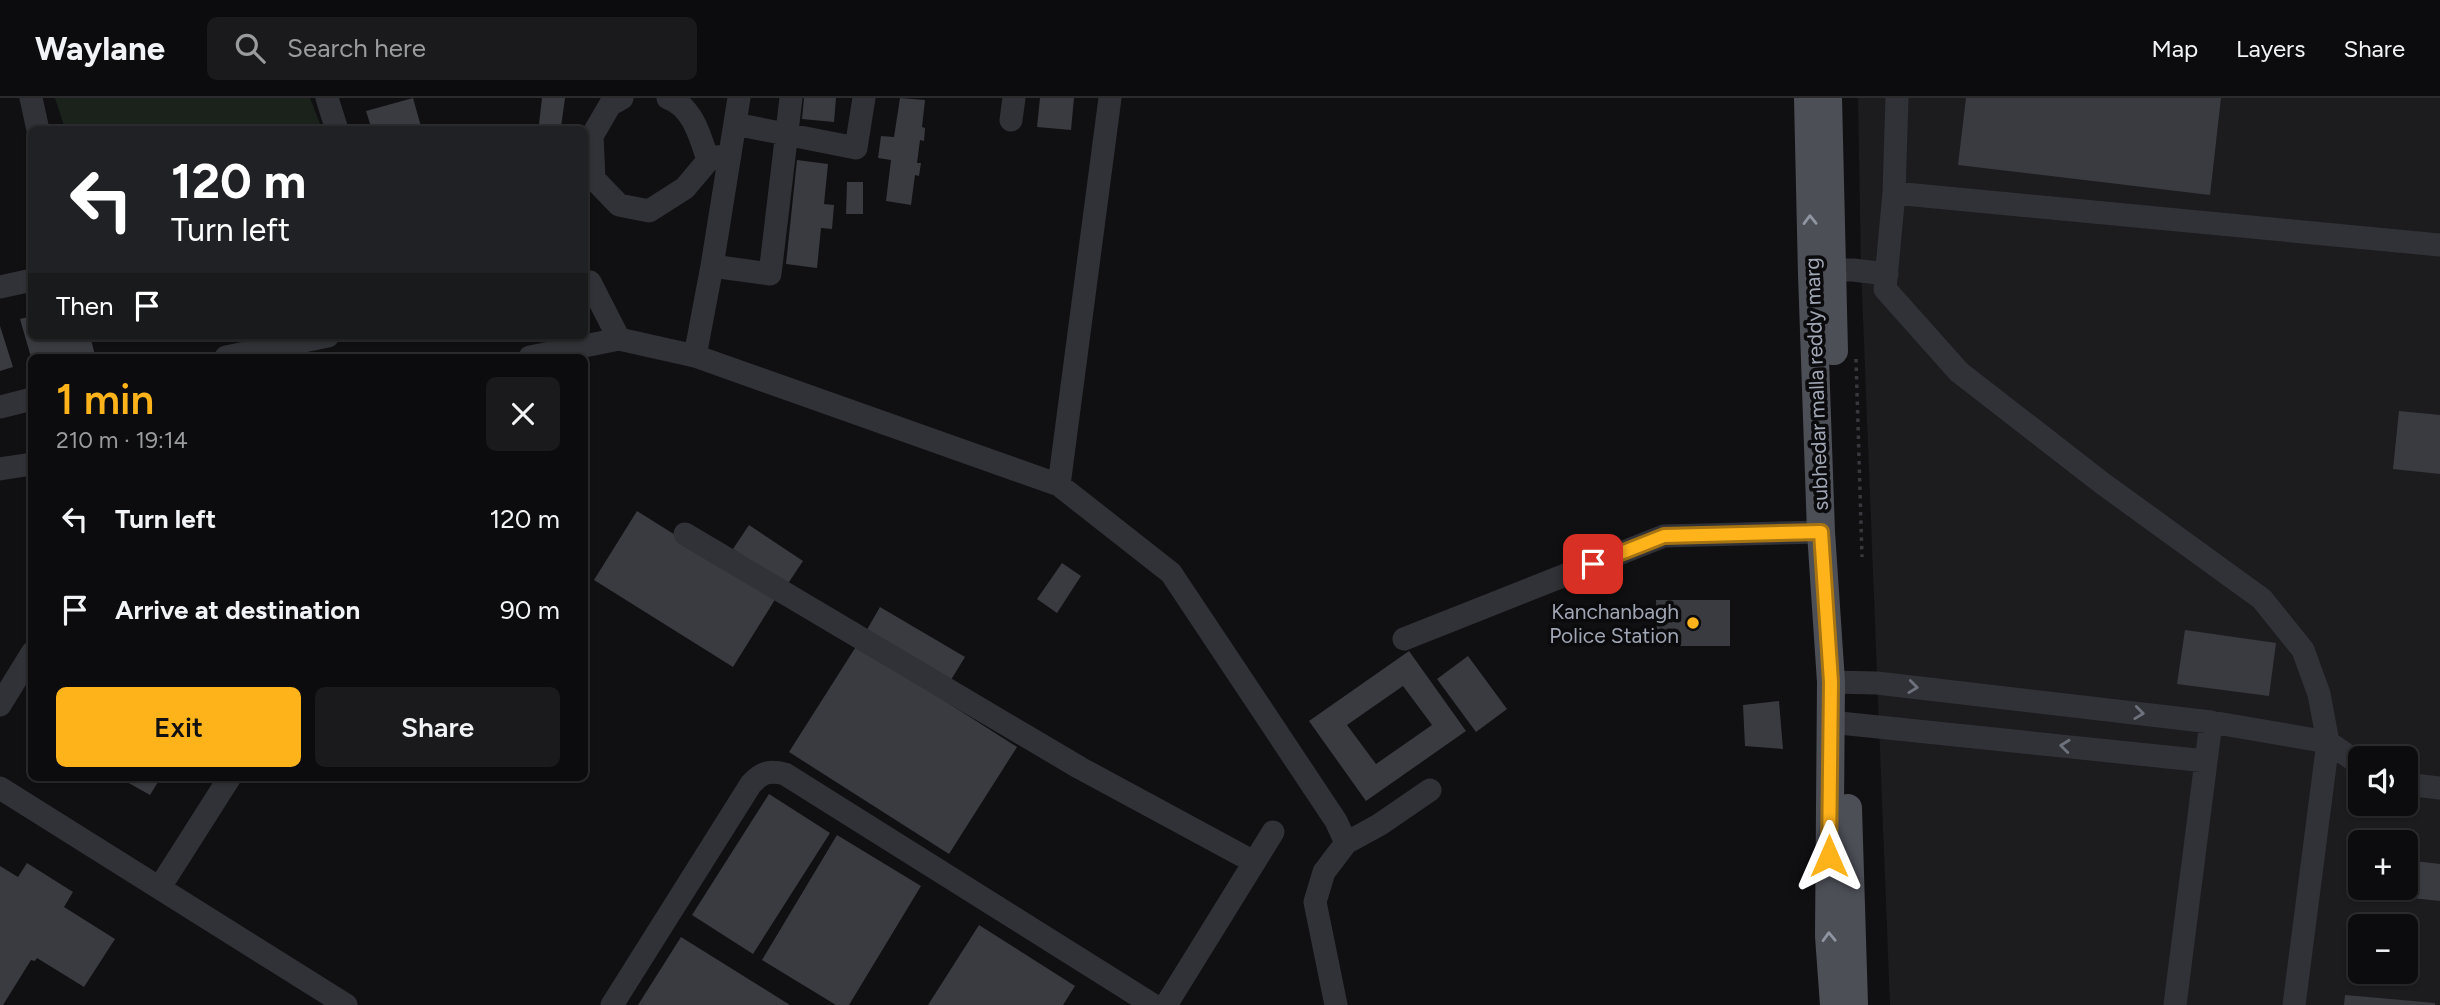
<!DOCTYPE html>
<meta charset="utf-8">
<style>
:root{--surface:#0c0c0e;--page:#1a1a1c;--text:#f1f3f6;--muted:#9a9b9e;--line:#2c2c2e;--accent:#ffb31b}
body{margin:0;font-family:Figtree,sans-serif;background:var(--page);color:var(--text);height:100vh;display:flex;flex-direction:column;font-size:26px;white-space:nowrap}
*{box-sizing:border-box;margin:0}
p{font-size:23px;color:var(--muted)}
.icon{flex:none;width:38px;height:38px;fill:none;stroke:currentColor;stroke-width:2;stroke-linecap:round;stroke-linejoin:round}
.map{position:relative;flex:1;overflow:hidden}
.details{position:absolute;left:28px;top:256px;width:560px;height:427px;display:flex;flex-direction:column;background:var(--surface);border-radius:10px;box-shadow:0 2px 5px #0004,0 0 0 2px var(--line)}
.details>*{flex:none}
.hud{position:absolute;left:28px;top:28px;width:560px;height:214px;border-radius:10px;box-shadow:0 2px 5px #0004,0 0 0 2px var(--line);background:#202124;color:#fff;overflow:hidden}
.tools{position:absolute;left:2348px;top:648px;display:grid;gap:14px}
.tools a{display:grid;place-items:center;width:70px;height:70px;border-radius:10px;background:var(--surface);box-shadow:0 2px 5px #0004,0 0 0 2px var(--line);font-size:35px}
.pin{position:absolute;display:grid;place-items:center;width:60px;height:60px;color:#fff;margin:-30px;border-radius:14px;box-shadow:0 4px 10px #0006}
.me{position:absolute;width:77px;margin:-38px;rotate:0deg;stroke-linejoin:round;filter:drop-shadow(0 0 5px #0008)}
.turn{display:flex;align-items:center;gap:24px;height:147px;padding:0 28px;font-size:32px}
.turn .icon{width:91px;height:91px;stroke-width:2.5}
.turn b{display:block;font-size:49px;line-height:60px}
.then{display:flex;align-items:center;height:66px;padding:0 28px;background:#0003;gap:14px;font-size:26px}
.round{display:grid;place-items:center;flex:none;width:74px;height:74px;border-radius:10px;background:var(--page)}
.overview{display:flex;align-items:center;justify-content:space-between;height:119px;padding:0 28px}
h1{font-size:42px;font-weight:600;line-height:52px;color:var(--accent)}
.action{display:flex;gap:14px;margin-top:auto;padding:14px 28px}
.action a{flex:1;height:80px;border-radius:10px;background:var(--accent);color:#111;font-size:28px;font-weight:600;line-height:80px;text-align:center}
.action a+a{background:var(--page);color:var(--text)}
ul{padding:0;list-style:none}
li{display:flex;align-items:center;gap:21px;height:91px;padding:0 28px}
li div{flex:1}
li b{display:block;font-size:26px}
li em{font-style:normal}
header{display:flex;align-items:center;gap:42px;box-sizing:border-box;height:98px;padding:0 35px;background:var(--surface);border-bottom:2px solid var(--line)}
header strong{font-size:33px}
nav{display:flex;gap:38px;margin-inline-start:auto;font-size:24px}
.search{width:490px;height:63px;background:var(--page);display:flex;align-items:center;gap:18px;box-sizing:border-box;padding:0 24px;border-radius:10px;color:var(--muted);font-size:26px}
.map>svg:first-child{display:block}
.built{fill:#1c1c1f;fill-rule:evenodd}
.green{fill:#1a221b}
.building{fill:#3a3b40;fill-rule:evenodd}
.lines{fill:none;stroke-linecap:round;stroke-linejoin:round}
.path{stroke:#37393e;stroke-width:3.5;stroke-dasharray:3.5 5;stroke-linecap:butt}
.minor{stroke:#313237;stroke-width:23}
.major{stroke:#4d4f57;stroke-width:28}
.oneway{stroke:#8f95a1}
.oneway2{stroke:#6e727c}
.route-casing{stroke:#a67412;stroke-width:18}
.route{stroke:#ffb31b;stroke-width:12}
.poi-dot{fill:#ffb31b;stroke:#0b0b0d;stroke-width:2.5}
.labels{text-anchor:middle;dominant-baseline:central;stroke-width:7;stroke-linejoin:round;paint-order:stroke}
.street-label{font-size:21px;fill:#a0a6b4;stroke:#0b0b0d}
.poi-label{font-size:21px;fill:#a0a6b4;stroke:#0b0b0d;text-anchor:end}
</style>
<header>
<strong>Waylane</strong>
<div class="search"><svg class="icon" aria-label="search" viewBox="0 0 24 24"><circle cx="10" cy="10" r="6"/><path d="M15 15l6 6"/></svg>Search here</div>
<nav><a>Map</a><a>Layers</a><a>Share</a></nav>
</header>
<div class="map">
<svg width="2440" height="907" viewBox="0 0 2440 907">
<rect width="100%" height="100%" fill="#101012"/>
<path class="built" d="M1858,0h582v907h-550l-29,-739zM2361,660h45v45h-45zM2361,744h45v45h-45zM2361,828h45v45h-45z"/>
<path class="green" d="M55,0h255l12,31h-257z"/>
<path class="building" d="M413,0l9,32h-50l-6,-19z
M542,0h23l-4,29 -22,-3z
M804,0h32l-2,24 -32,-3z
M900,0l25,2 -3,27 3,1 -1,13 -4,-1 -3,23h4l-2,13 -4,-1 -4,30 -25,-4 5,-41 -13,-2 3,-22 13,1z
M1040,0h34l-3,32 -34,-3z
M1966,0h255l-11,97 -252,-30z
M797,62l31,4 -4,40 10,1 -2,24 -11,-1 -4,40 -31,-4z
M847,84h16v32h-17z
M32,218v20h58l5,19 -9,2h-55l-11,-38z
M0,228l13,41 -13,4z
M2399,313l41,4v59l-47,-5z
M637,413l139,87 -43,69 -139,-87z
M749,427l54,36 -16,24 -54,-36z
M1062,465l19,13 -24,37 -20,-14z
M1656,502h74v46h-73z
M880,509l85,50 -16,26 -84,-50z
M2185,532l91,13 -7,53 -92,-12z
M857,547l160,102 -68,107 -160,-102z
M1409,553l57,80 -100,70 -57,-80zM1403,588l29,39 -56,39 -29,-39z
M1468,558l39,53 -31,23 -39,-53z
M1779,603l4,48 -38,-3 -2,-41z
M118,679h43l-11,18z
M769,696l61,39 -77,121 -61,-39z
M837,737l84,51 -72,119h-13l-74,-45z
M2352,756l9,1v32h45v-27l34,4v37l-91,-10z
M27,765l46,29 -9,15 51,32 -31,48 -47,-29 -2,3 -4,-1 -28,45h-3v-139l18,11z
M979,827l96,61 -12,19h-135z
M681,839l109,68h-152z
M2345,897l90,8v2h-91z"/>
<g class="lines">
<path class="path" d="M1856,261l6,198"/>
<path class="minor" d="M31,0l7,32
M327,0l10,32
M622,0l-12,7 -18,31 2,43 25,26 30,6 36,-23 26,-31 19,-1
M668,0c24,8 32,38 39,59h4
M1011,22l3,-22
M735,26l121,24 8,-50
M1894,95l546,52
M712,168l58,8 21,-176
M1831,172h22l34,4
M584,185l6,-1 29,57 76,17 364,129 51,-387
M0,189l32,-7
M695,258l17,-90 27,-168
M226,259l102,-21
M530,259l89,-18
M0,309l32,-8
M0,371l32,-5
M1059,387l112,88 165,248 10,22
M685,436l395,234 174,94
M1404,541l260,-103 157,-4
M1831,584l46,1 334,39 117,20 -9,-48 -16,-44 -41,-51 -160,-116 -143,-111 -74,-83 9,-96 3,-95
M0,607l32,-52
M1830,624l376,39
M2406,686l34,4
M0,690l346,217
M160,789l70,-110
M612,907l139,-221c11,-12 19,-14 34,-10l368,231
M1166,907l107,-173
M1336,907l-21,-103 9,-30 22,-29 33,-18 51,-35
M2175,907l36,-283
M2294,907l34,-263 33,23"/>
<path class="major" d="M1808,0l4,176 9,258 10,150 -2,254 5,69
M1828,0l6,253
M1848,710l6,197"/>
</g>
<defs><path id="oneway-chevron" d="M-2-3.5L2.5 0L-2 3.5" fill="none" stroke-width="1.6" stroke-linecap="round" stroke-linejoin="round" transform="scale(1.75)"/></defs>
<g class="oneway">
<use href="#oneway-chevron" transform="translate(1810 122) rotate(-91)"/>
<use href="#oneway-chevron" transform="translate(1829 839) rotate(-92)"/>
</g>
<g class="oneway2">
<use href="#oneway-chevron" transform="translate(1913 589) rotate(7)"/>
<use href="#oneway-chevron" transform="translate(2139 615) rotate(7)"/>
<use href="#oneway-chevron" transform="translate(2065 648) rotate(-174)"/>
</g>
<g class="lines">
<defs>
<path id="route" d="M1593,466l71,-28 157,-4 10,150 -2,174"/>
</defs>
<use href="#route" class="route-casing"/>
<use href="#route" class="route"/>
</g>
<circle class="poi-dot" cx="1693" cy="525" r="7"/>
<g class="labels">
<g class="street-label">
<text transform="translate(1816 286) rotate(-92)">subhedar malla reddy marg</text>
</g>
<g class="poi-label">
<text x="1679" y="513">Kanchanbagh<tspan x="1679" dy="24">Police Station</tspan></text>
</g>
</g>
</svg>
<div class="tools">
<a><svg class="icon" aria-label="sound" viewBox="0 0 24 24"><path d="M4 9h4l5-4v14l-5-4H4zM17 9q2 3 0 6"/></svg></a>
<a>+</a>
<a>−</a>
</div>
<div class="pin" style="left:1593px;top:466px;background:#d93025"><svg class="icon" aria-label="arrive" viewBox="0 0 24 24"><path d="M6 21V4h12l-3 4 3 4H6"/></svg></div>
<svg class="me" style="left:1829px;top:758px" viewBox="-20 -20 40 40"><path d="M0-17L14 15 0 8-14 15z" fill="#ffb31b" stroke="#fff" stroke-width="4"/></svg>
<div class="hud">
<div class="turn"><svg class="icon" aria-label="left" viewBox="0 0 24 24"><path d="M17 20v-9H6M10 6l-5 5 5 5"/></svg><div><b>120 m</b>Turn left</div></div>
<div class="then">Then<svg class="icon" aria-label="arrive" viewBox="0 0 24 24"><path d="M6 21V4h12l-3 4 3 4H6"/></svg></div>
</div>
<section class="details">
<div class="overview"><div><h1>1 min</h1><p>210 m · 19:14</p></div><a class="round"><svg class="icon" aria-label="close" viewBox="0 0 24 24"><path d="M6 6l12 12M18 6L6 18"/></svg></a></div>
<ul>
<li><svg class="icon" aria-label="left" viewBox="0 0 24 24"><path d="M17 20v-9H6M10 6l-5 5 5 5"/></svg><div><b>Turn left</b></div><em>120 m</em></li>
<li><svg class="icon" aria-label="arrive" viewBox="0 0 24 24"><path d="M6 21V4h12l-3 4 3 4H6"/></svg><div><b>Arrive at destination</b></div><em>90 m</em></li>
</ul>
<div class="action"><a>Exit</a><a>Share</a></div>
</section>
</div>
